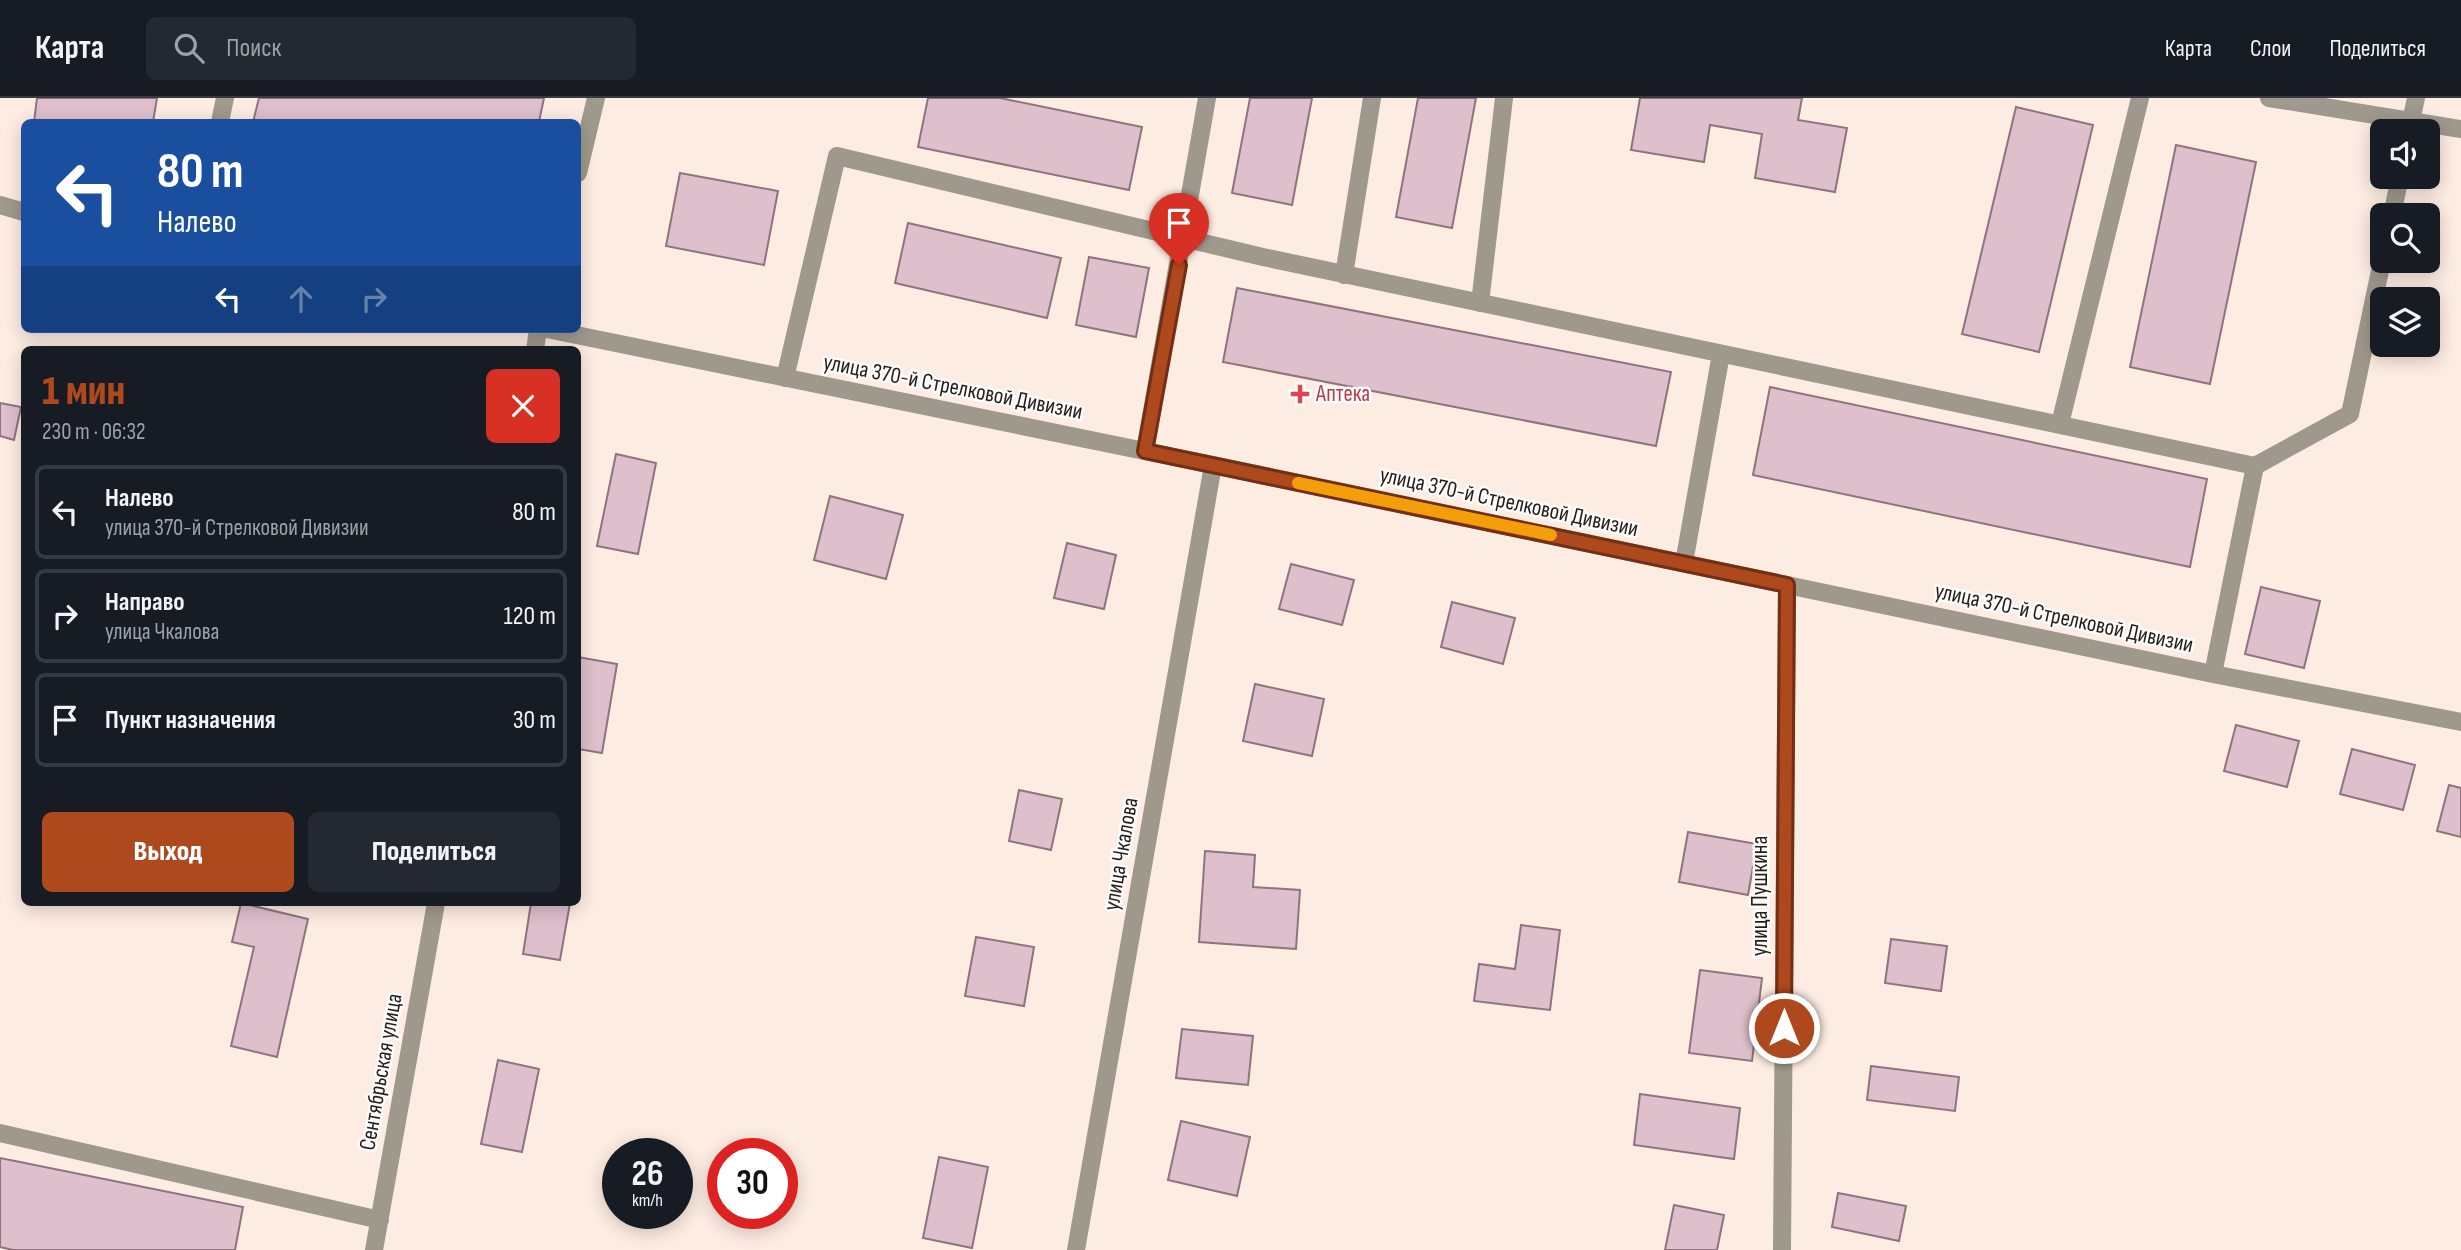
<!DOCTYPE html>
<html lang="ru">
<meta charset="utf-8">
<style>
:root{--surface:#171b24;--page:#242831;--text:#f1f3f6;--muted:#9ea1a6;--line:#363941;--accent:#ae481d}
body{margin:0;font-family:"Sofia Sans Condensed",sans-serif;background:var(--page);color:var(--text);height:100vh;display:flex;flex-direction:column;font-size:26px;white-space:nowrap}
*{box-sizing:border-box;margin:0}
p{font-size:23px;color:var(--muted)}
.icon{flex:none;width:38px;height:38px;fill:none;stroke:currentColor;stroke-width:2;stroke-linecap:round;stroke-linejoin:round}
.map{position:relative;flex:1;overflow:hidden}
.sheet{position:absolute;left:21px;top:248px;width:560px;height:560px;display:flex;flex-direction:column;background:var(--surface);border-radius:10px;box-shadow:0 4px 18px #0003}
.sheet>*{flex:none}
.banner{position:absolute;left:21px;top:21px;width:560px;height:214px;border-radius:10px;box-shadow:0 4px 18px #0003;background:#1a4fa0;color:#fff;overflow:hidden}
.fabs{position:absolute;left:2370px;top:21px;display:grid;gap:14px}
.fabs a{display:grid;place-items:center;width:70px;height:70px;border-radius:10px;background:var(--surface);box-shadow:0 4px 18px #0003;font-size:35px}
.speed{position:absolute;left:602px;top:1040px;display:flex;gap:14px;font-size:35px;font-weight:700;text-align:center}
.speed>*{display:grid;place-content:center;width:91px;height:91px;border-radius:50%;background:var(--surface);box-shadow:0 4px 18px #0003;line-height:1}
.speed small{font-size:18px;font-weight:400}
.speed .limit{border:10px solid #d22;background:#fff;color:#111}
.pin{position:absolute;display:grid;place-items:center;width:60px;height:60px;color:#fff;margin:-72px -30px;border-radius:50% 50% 50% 0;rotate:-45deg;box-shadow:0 0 7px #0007}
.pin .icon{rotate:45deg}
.me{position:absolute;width:77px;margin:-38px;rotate:0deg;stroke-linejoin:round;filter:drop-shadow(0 0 5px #0008)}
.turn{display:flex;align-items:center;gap:24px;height:147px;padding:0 21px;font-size:32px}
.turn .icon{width:91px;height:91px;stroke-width:2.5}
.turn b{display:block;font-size:49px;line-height:60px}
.lanes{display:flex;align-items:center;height:66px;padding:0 21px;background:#0003;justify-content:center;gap:35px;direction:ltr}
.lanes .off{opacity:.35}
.round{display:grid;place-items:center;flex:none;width:74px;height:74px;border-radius:10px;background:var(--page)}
.summary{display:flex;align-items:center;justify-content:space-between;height:119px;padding:0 21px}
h1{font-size:42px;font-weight:800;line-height:52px;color:var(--accent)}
.cta{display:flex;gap:14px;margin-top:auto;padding:14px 21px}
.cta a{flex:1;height:80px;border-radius:10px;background:var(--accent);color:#fff;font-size:28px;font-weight:800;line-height:80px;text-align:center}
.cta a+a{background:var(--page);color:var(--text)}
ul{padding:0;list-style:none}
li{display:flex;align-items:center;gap:21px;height:94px;margin:0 14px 10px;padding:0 7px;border:4px solid var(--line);border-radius:10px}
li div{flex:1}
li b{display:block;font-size:26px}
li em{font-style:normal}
header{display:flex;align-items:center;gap:42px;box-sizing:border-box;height:98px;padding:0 35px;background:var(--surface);border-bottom:2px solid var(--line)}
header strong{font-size:33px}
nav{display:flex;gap:38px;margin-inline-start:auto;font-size:24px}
.search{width:490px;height:63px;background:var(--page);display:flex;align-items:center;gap:18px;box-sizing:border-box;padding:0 24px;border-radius:10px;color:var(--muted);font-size:26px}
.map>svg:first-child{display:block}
.building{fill:#debfcc;stroke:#8f737f;stroke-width:2}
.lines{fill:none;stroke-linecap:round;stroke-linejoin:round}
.minor{stroke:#9f988d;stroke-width:18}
.route-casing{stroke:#712f13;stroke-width:18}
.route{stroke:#ae481d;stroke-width:12}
.slow{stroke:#f59e0b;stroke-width:12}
.health-dot{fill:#e0444e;stroke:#fdfdfd;stroke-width:2.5}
.labels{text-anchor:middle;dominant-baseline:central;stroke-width:5;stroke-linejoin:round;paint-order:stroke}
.street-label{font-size:23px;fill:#261d16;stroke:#fdfdfd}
.health-label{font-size:23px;fill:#be3a42;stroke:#fdfdfd;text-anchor:start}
</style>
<header>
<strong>Карта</strong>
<div class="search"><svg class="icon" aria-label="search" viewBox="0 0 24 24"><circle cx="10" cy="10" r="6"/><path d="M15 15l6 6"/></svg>Поиск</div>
<nav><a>Карта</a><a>Слои</a><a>Поделиться</a></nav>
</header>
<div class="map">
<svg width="2461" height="1152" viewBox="0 0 2461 1152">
<rect width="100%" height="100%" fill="#fdece2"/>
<path class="building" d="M37,0h120l-4,24h-119z
M259,0h285l-5,24h-286z
M928,0h72l142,29 -13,63 -211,-43z
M1250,0h62l-20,107 -60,-12z
M1418,0h58l-24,130 -56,-11z
M1640,0h162l-4,22 49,8 -12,64 -80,-14 7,-44 -52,-9 -6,37 -73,-12z
M2016,9l77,18 -54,227 -77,-18z
M2176,47l80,17 -46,222 -80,-17z
M680,75l98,18 -14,74 -98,-19z
M908,125l153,35 -14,60 -152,-35z
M1089,159l60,11 -13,69 -60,-12z
M1237,190l434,84 -15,74 -433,-84z
M1770,289l437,92 -17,88 -437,-92z
M0,305l21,4 -7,33 -14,-4z
M616,356l40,9 -18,91 -41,-8z
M830,398l73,19 -17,64 -72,-19z
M1067,445l49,12 -12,54 -50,-11z
M1291,466l63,16 -12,45 -63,-16z
M2261,489l59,14 -16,67 -59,-14z
M1452,504l63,16 -12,46 -62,-17z
M578,559l39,7 -15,89 -24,-4z
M1255,586l69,15 -12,57 -69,-15z
M2236,627l63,16 -12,46 -63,-16z
M2352,651l63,16 -12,45 -63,-16z
M2449,687l12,3v49l-24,-6z
M1019,692l43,9 -11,51 -42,-9z
M1688,734l69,12 -9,51 -69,-13z
M1205,753l50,4 -2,32 47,3 -4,59 -97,-7z
M241,805l67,16 -31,138 -46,-11 23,-99 -22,-5z
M531,805h39l-10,57 -37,-6z
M1521,827l39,5 -10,80 -76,-9 5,-37 36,5z
M976,839l58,10 -10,59 -59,-10z
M1891,841l56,7 -6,45 -56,-8z
M1700,872l62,8 -10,83 -63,-8z
M1182,931l71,7 -5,49 -72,-7z
M498,962l41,9 -17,83 -41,-8z
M1871,968l88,11 -4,34 -88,-11z
M1640,996l100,14 -6,51 -100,-14z
M1181,1023l69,16 -13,59 -69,-16z
M939,1059l49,10 -16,81 -49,-10z
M0,1060l243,49 -8,43h-222l-13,-3z
M1838,1095l68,13 -7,35 -67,-14z
M1674,1107l50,10 -7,35h-52z"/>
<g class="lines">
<path class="minor" d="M2269,0l192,31
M220,24l5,-24
M2409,33l7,-33
M578,75l18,-75
M0,107l24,7
M2392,117l8,-38
M1344,177l28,-177
M1480,205l24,-205
M547,231l666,136 1000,209 248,48
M535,252l3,-21
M785,280l52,-222 426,101 992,209 -42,208
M2060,326l80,-326
M1145,353l62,-353
M2255,368l95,-52 32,-153
M1684,465l37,-209
M0,1035l380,87
M374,1152l62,-347
M1076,1152l137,-785
M1782,1152l5,-665"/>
</g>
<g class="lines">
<defs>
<path id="route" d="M1179,167l-34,186 642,134 -3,443"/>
</defs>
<use href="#route" class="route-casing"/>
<use href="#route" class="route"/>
<path class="slow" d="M1298,385l253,52"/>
</g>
<path class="health-dot" d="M1296.5 285.5h7v7h7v7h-7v7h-7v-7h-7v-7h7z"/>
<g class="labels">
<g class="street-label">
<text transform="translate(953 289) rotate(11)">улица 370-й Стрелковой Дивизии</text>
<text transform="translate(1509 404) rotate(12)">улица 370-й Стрелковой Дивизии</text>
<text transform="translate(2064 520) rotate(12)">улица 370-й Стрелковой Дивизии</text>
<text transform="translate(1121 756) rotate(-80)">улица Чкалова</text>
<text transform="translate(1760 798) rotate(-90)">улица Пушкина</text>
<text transform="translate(381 974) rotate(-80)">Сентябрьская улица</text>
</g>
<g class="health-label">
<text x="1316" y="296">Аптека</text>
</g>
</g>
</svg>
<div class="fabs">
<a><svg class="icon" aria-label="sound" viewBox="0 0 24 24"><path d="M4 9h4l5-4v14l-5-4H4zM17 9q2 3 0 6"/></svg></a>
<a><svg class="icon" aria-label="search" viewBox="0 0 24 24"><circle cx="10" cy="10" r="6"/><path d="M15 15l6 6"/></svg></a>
<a><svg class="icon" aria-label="layers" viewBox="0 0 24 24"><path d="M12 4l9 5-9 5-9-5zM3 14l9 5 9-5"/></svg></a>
</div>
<div class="speed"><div>26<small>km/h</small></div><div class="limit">30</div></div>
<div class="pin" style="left:1179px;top:167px;background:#d93025"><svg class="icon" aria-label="arrive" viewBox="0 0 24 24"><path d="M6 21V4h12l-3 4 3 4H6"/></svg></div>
<svg class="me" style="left:1784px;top:930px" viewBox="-20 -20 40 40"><circle r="17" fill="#ae481d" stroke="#fff" stroke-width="3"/><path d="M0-11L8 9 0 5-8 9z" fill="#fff"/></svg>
<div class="banner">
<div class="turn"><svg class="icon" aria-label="left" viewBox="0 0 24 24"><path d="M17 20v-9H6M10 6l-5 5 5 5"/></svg><div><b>80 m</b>Налево</div></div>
<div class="lanes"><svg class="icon" aria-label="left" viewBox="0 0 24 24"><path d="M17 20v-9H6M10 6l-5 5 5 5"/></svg><svg class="icon off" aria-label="ahead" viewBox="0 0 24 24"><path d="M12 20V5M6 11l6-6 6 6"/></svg><svg class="icon off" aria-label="right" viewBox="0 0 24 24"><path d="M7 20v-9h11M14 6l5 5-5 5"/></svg></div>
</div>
<section class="sheet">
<div class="summary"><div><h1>1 мин</h1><p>230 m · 06:32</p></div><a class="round" style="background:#d93025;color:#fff"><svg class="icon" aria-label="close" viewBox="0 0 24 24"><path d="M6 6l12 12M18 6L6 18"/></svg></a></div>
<ul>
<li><svg class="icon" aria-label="left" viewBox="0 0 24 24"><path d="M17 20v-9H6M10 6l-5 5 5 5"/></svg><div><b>Налево</b><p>улица 370-й Стрелковой Дивизии</p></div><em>80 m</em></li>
<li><svg class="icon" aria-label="right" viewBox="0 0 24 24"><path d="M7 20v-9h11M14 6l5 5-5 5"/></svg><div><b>Направо</b><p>улица Чкалова</p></div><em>120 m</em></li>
<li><svg class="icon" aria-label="arrive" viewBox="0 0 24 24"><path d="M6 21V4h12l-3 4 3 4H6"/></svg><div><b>Пункт назначения</b></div><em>30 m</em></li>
</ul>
<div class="cta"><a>Выход</a><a>Поделиться</a></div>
</section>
</div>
